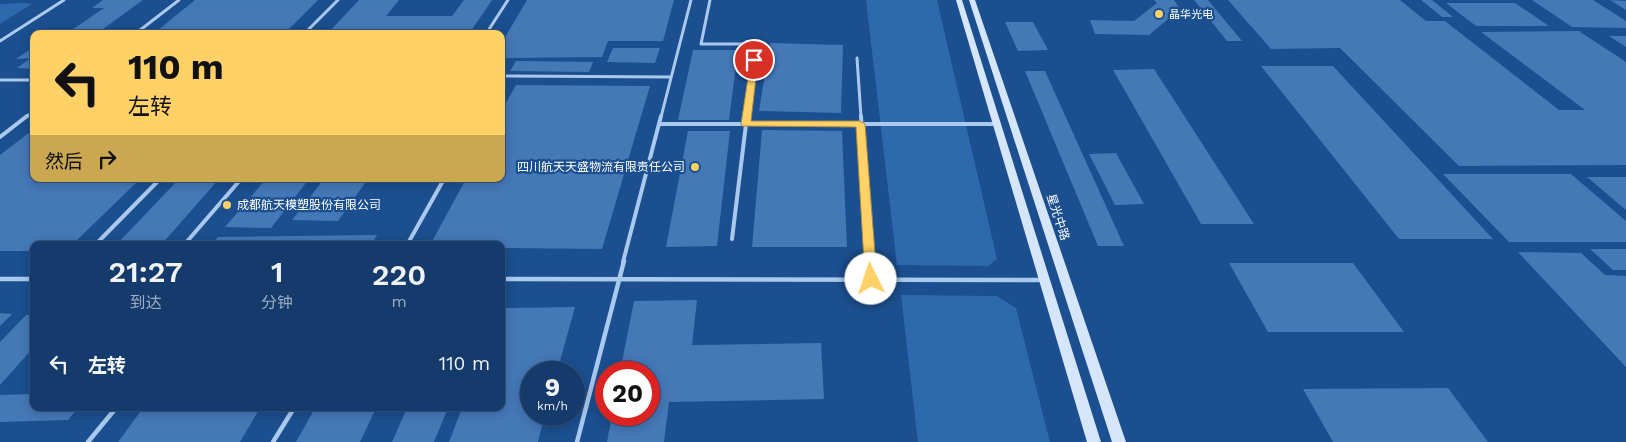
<!DOCTYPE html>
<html lang="zh">
<meta charset="utf-8">
<style>
:root{--surface:#143b6b;--page:#214673;--text:#f1f3f6;--muted:#9dadc1;--line:#33557e}
body{margin:0;font-family:"Work Sans","Noto Sans SC",sans-serif;background:var(--page);color:var(--text);height:100vh;display:flex;flex-direction:column;font-size:19px;white-space:nowrap}
*{box-sizing:border-box;margin:0}
p{font-size:16px;color:var(--muted)}
.icon{flex:none;width:28px;height:28px;fill:none;stroke:currentColor;stroke-width:2;stroke-linecap:round;stroke-linejoin:round}
.map{position:relative;flex:1;overflow:hidden}
.drawer{position:absolute;left:30px;top:241px;width:475px;height:170px;display:flex;flex-direction:column;background:var(--surface);border-radius:10px;box-shadow:0 2px 12px #0003,0 0 0 1px var(--line)}
.drawer>*{flex:none}
.top-card{position:absolute;left:30px;top:30px;width:475px;height:152px;border-radius:10px;box-shadow:0 2px 12px #0003,0 0 0 1px var(--line);background:#ffd166;color:#111;overflow:hidden}
.speed{position:absolute;left:520px;top:361px;display:flex;gap:10px;font-size:25px;font-weight:700;text-align:center}
.speed>*{display:grid;place-content:center;width:65px;height:65px;border-radius:50%;background:var(--surface);box-shadow:0 2px 12px #0003,0 0 0 1px var(--line);line-height:1}
.speed small{font-size:12px;font-weight:400}
.speed .limit{border:8px solid #d22;background:#fff;color:#111}
.pin{position:absolute;display:grid;place-items:center;width:42px;height:42px;color:#fff;margin:-21px;border:2px solid #fff;border-radius:50%;box-shadow:0 1px 5px #0007}
.me{position:absolute;width:55px;margin:-28px;rotate:356deg;stroke-linejoin:round;filter:drop-shadow(0 0 4px #0008)}
.turn{display:flex;align-items:center;gap:18px;height:105px;padding:0 15px;font-size:22px}
.turn .icon{width:65px;height:65px;stroke-width:2.5}
.turn b{display:block;font-size:35px;line-height:42px}
.then{display:flex;align-items:center;height:48px;padding:0 15px;background:#0003;gap:10px;font-size:19px}
.eta{display:flex;justify-content:space-evenly;align-items:center;height:85px;text-align:center}
.eta b{font-size:30px;font-weight:600;line-height:35px}
ul{padding:0;list-style:none}
li{display:flex;align-items:center;gap:15px;height:75px;padding:0 15px}
li div{flex:1}
li b{display:block;font-size:19px}
li em{font-style:normal}
.map>svg:first-child{display:block}
.green{fill:#2e69ad}
.building{fill:#4478b7}
.lines{fill:none;stroke-linecap:round;stroke-linejoin:round}
.lane-far2{stroke:#a9c9ee;stroke-width:3}
.lane-far1{stroke:#a9c9ee;stroke-width:4}
.lane{stroke:#a9c9ee;stroke-width:4.5}
.secondary{fill:#d6e6fa;fill-rule:evenodd}
.route{fill:#ffd166;stroke:#a68842}
.poi-dot{fill:#ffd166;stroke:#1b4f8f;stroke-width:2}
.labels{text-anchor:middle;dominant-baseline:central;stroke-width:4.5;stroke-linejoin:round;paint-order:stroke}
.far-poi-label{font-size:11px;fill:#fff;stroke:#1b4f8f;text-anchor:start}
.poi-label{font-size:12px;fill:#fff;stroke:#1b4f8f;text-anchor:end}
.street-label{font-size:12px;fill:#fff;stroke:#1b4f8f}
</style>
<div class="map">
<svg width="1626" height="442" viewBox="0 0 1626 442">
<rect width="100%" height="100%" fill="#1b4f8f"/>
<path class="green" d="M866,0h71l60,259 -9,7 -91,-1z
M24,3l8,1 -32,20v-20z
M901,295l96,1 19,12 34,134h-132z"/>
<path class="building" d="M103,0h40l-47,34h-30l38,-26h-12z
M195,0h123l-34,34h-131z
M359,0h40l-13,16h66l12,-16h28l-23,34h-142z
M527,0h147l-11,41h-55l-6,16 -101,1v-14z
M1154,0h20l6,9 -31,26 -54,-1 -5,-14 44,1 23,-18z
M1194,0h14l34,41h-15z
M1228,0h172l26,21h19l114,89h26l-104,-78 98,-1 47,31v103l-167,1 -119,-118 -69,1z
M1421,0h11l21,17h-11z
M1532,0h61l33,21v7l-54,-1z
M1610,0l16,1v9z
M1446,3h69l34,23h-73z
M1005,22h28l15,28 -30,1z
M1609,36h17v11z
M770,43l73,2 -2,68 -82,-2z
M34,47v22l-17,-1 14,-10 -15,1z
M613,48h47l-5,15 -48,-1z
M693,50h45l-9,70h-51z
M516,61l77,1 -4,10 -79,-1z
M1261,66h72l160,173h-94z
M1154,69l100,155h-53l-88,-154z
M1025,71h20l79,175h-26z
M516,85l134,1 -48,163 -101,-1v-3h-71l36,-66h35v-67z
M34,129v50h106l-68,66h-38v6h-34v-96z
M762,130l80,1 5,116h-95z
M688,131h42l-13,115 -51,1z
M1116,153l28,51 -29,1 -26,-51z
M1443,174h128l55,47v21h-117z
M1587,177h39v33z
M179,179h40l-58,66h-45z
M266,179h43l-38,49 -46,-1z
M324,179h44l-30,42 -46,-1z
M377,235l-6,10h-160l7,-8z
M1590,249h36v21h-13z
M1518,252l63,1 24,22 21,1v91z
M1229,263h124l51,69h-136z
M697,300l-5,45 129,-2 3,56 -155,3 -5,40h-57l5,-27h37v-43h-29l14,-71z
M575,307l-18,65h-26v43h14l-7,27h-89l13,-34h39v-100z
M0,313l12,1 -12,12z
M26,315h8v32l-34,38v-43z
M1448,388l40,54h-155l-30,-53z
M34,394v14h44l-10,12 -68,2v-27z
M143,408h117l-20,34h-122z
M315,408h61l-16,34h-64z
M407,408h41l-14,34h-42z"/>
<g class="lines">
<path class="lane-far2" d="M710,0l-9,44h55l-9,73
M135,34l44,-34
M304,34l34,-34
M486,34l22,-34
M0,41l64,-41
M857,58l4,59
M501,76l170,1
M0,80h34
M26,117l8,-6
M661,117l30,-117"/>
<path class="lane-far1" d="M861,116l9,146
M659,124h337
M0,137l27,-21
M732,239l15,-123
M95,245l65,-66
M184,245l57,-66
M407,245l37,-66
M623,262l38,-146"/>
<path class="lane" d="M870,261l1,18
M0,279h34
M501,279l542,1
M88,442l28,-34
M273,442l21,-34
M577,442l47,-181"/>
<path class="secondary" d="M956,0h6l139,442h-14z
M969,0h6l151,442h-14z"/>
</g>
<path class="route" d="M751,58l7,2 -7,61h109l5,3 12,155 -2,3 -4,1 -6,-4 -9,-152 -114,-1 -1,-2z"/>
<g class="poi-dot">
<circle cx="1159" cy="14" r="5"/>
<circle cx="695" cy="167" r="5"/>
<circle cx="227" cy="205" r="5"/>
</g>
<g class="labels">
<g class="far-poi-label">
<text x="1169" y="14">晶华光电</text>
</g>
<g class="poi-label">
<text x="685" y="167">四川航天天盛物流有限责任公司</text>
<text x="237" y="205" text-anchor="start">成都航天模塑股份有限公司</text>
</g>
<g class="street-label">
<text transform="translate(1058 217) rotate(72)">星光中路</text>
</g>
</g>
</svg>
<div class="speed"><div>9<small>km/h</small></div><div class="limit">20</div></div>
<div class="pin" style="left:754px;top:60px;background:#d93025"><svg class="icon" aria-label="arrive" viewBox="0 0 24 24"><path d="M6 21V4h12l-3 4 3 4H6"/></svg></div>
<svg class="me" style="left:871px;top:279px" viewBox="-20 -20 40 40"><circle r="19" fill="#fff"/><path d="M0-13L10 11 0 6-10 11z" fill="#ffd166"/></svg>
<div class="top-card">
<div class="turn"><svg class="icon" aria-label="left" viewBox="0 0 24 24"><path d="M17 20v-9H6M10 6l-5 5 5 5"/></svg><div><b>110 m</b>左转</div></div>
<div class="then">然后<svg class="icon" aria-label="right" viewBox="0 0 24 24"><path d="M7 20v-9h11M14 6l5 5-5 5"/></svg></div>
</div>
<section class="drawer">
<div class="eta">
<div><b>21:27</b><p>到达</p></div>
<div><b>1</b><p>分钟</p></div>
<div><b>220</b><p>m</p></div>
</div>
<ul>
<li><svg class="icon" aria-label="left" viewBox="0 0 24 24"><path d="M17 20v-9H6M10 6l-5 5 5 5"/></svg><div><b>左转</b></div><em>110 m</em></li>
</ul>
</section>
</div>
